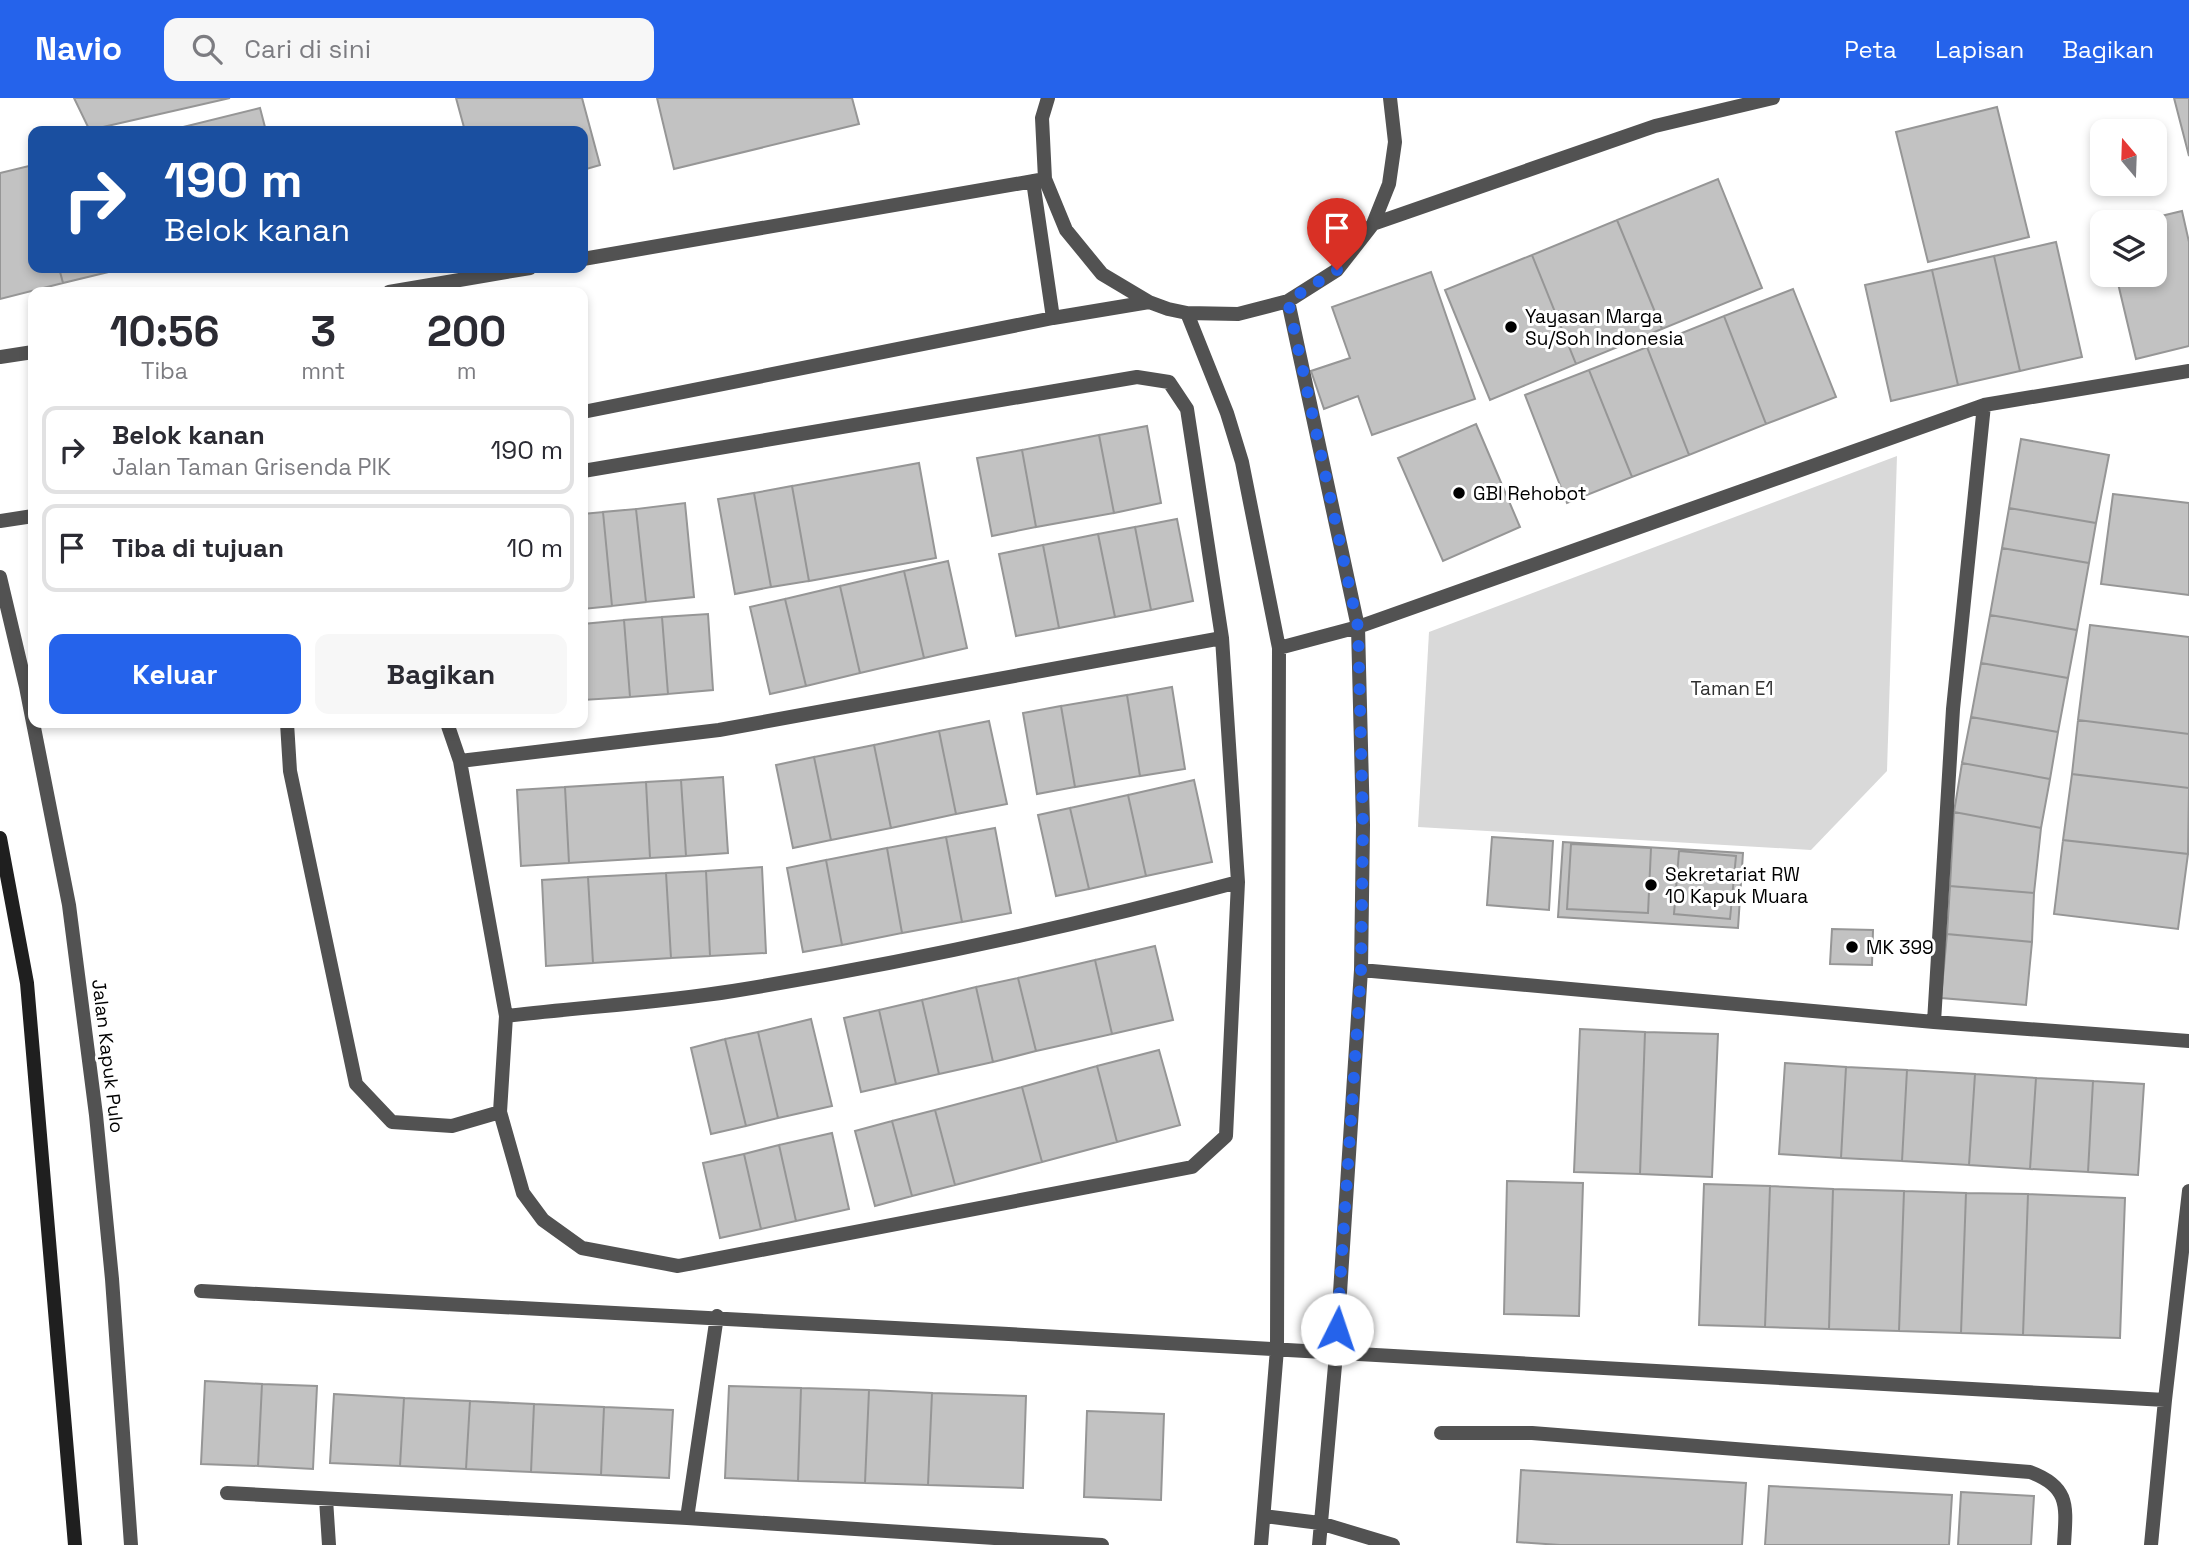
<!DOCTYPE html>
<html lang="id">
<style>
:root{--surface:#fff;--page:#f7f7f7;--text:#2b2b33;--muted:#7c7c81;--line:#e1e1e2;--accent:#2563eb}
body{margin:0;font-family:"Space Grotesk",sans-serif;background:var(--page);color:var(--text);height:100vh;display:flex;flex-direction:column;font-size:26px;white-space:nowrap}
*{box-sizing:border-box;margin:0}
p{font-size:23px;color:var(--muted)}
.icon{flex:none;width:38px;height:38px;fill:none;stroke:currentColor;stroke-width:2;stroke-linecap:round;stroke-linejoin:round}
.map{position:relative;flex:1;overflow:hidden}
.panel{position:absolute;left:28px;top:189px;width:560px;height:441px;display:flex;flex-direction:column;background:var(--surface);border-radius:14px;box-shadow:0 4px 10px #0003}
.panel>*{flex:none}
.banner{position:absolute;left:28px;top:28px;width:560px;height:147px;border-radius:14px;box-shadow:0 4px 10px #0003;background:#1a4fa0;color:#fff;overflow:hidden}
.needle{width:46px;rotate:341deg}
.controls{position:absolute;left:2090px;top:21px;display:grid;gap:14px}
.controls a{display:grid;place-items:center;width:77px;height:77px;border-radius:14px;background:var(--surface);box-shadow:0 4px 10px #0003;font-size:35px}
.pin{position:absolute;display:grid;place-items:center;width:60px;height:60px;color:#fff;margin:-72px -30px;border-radius:50% 50% 50% 0;rotate:-45deg;box-shadow:0 0 7px #0007}
.pin .icon{rotate:45deg}
.me{position:absolute;width:77px;margin:-38px;rotate:4deg;stroke-linejoin:round;filter:drop-shadow(0 0 5px #0008)}
.turn{display:flex;align-items:center;gap:24px;height:147px;padding:0 21px;font-size:32px}
.turn .icon{width:91px;height:91px;stroke-width:2.5}
.turn b{display:block;font-size:49px;line-height:60px}
.eta{display:flex;justify-content:space-evenly;align-items:center;height:119px;text-align:center}
.eta b{font-size:42px;font-weight:600;line-height:49px}
.action{display:flex;gap:14px;margin-top:auto;padding:14px 21px}
.action a{flex:1;height:80px;border-radius:14px;background:var(--accent);color:#fff;font-size:28px;font-weight:600;line-height:80px;text-align:center}
.action a+a{background:var(--page);color:var(--text)}
ul{padding:0;list-style:none}
li{display:flex;align-items:center;gap:21px;height:88px;margin:0 14px 10px;padding:0 7px;border:4px solid var(--line);border-radius:14px}
li div{flex:1}
li b{display:block;font-size:26px}
li em{font-style:normal}
header{display:flex;align-items:center;gap:42px;box-sizing:border-box;height:98px;padding:0 35px;background:var(--accent);color:#fff}
header strong{font-size:33px}
nav{display:flex;gap:38px;margin-inline-start:auto;font-size:24px}
.search{width:490px;height:63px;background:var(--page);display:flex;align-items:center;gap:18px;box-sizing:border-box;padding:0 24px;border-radius:14px;color:var(--muted);font-size:26px}
.map>svg:first-child{display:block}
.green{fill:#d9d9d9}
.building{fill:#c2c2c2;stroke:#969696;stroke-width:2}
.lines{fill:none;stroke-linecap:round;stroke-linejoin:round}
.minor{stroke:#525252;stroke-width:14}
.tertiary{stroke:#525252;stroke-width:14}
.secondary{stroke:#1f1f1f;stroke-width:14}
.route{stroke:#2563eb;stroke-width:12;stroke-dasharray:0 21.6}
.poi-dot{fill:#000;stroke:#fff;stroke-width:2.5}
.labels{text-anchor:middle;dominant-baseline:central;stroke-width:6;stroke-linejoin:round;paint-order:stroke}
.poi-label{font-size:19px;fill:#000;stroke:#fff;text-anchor:start}
.park-label{font-size:19px;fill:#303030;stroke:#fff}
.street-label{font-size:19px;fill:#000;stroke:#fff}
</style>
<header>
<strong>Navio</strong>
<div class="search"><svg class="icon" aria-label="search" viewBox="0 0 24 24"><circle cx="10" cy="10" r="6"/><path d="M15 15l6 6"/></svg>Cari di sini</div>
<nav><a>Peta</a><a>Lapisan</a><a>Bagikan</a></nav>
</header>
<div class="map">
<svg width="2189" height="1447" viewBox="0 0 2189 1447">
<rect width="100%" height="100%" fill="#fff"/>
<path class="green" d="M1897,358l-10,315 -76,79 -393,-23 11,-195z"/>
<path class="building" d="M74,0h156l-127,29 -10,4h-3z
M456,0h126l18,67 -17,5v-39h-118z
M657,0h195l7,26 -185,45z
M2174,0h15v58z
M1997,9l32,130 -101,25 -32,-130z
M260,10l6,23h-99z
M33,67v103h26l4,15 -63,16v-126z
M1718,81l44,109 -100,41 -45,-109z
M2182,113l7,31v104l-53,13 -20,-84h38v-53h-18z
M1617,122l45,109 -86,35 -44,-109z
M2056,144l26,115 -62,14 -26,-115z
M1532,157l44,109 -86,36 -45,-110z
M1994,158l26,115 -62,14 -26,-115z
M59,170h66l-62,15z
M1932,172l26,115 -67,16 -26,-116z
M1431,174l44,127 -103,36 -14,-39 -34,13 -13,-38 39,-13 -18,-51z
M1793,191l43,108 -70,27 -42,-108z
M1724,218l42,108 -77,31 -42,-108z
M1647,249l42,108 -57,22 -43,-107z
M1589,272l43,107 -65,26 -42,-108z
M1476,326l44,103 -77,34 -45,-103z
M1147,328l14,77 -47,10 -15,-78z
M1099,337l15,78 -78,14 -14,-77z
M2021,341l88,16 -13,68 -87,-15z
M1022,352l14,77 -44,9 -15,-78z
M919,365l17,95 -127,23 -17,-95z
M792,388l17,95 -38,6 -17,-94z
M754,395l17,94 -36,7 -17,-95z
M2113,396l76,9v92l-88,-11z
M685,405l9,94 -48,5 -10,-93z
M2009,410l87,15 -7,40 -87,-15z
M636,411l10,93 -34,4 -9,-94z
M603,414l9,94 -29,3v-95z
M1177,421l16,82 -42,9 -16,-83z
M1135,429l16,83 -36,7 -17,-83z
M1098,436l17,83 -56,11 -16,-83z
M1043,447l16,83 -43,8 -17,-82z
M2002,450l87,15 -12,67 -87,-15z
M948,463l19,87 -43,10 -20,-87z
M904,473l20,87 -64,15 -20,-87z
M840,488l20,87 -54,13 -21,-87z
M785,501l21,87 -36,8 -20,-87z
M708,516l5,76 -45,4 -6,-77z
M1990,517l87,15 -9,48 -87,-15z
M662,519l6,77 -38,3 -6,-77z
M624,522l6,77 -47,3v-76z
M2090,527l99,12v97l-111,-14z
M1981,565l87,15 -10,54 -87,-15z
M1172,589l13,82 -45,7 -13,-81z
M1127,597l13,81 -65,11 -14,-81z
M1061,608l14,81 -38,7 -14,-81z
M1971,619l87,15 -8,47 -88,-16z
M2078,622l111,14v54l-117,-14z
M989,623l18,83 -51,10 -17,-83z
M939,633l17,83 -65,14 -17,-83z
M874,647l17,83 -60,12 -17,-83z
M814,659l17,83 -38,8 -17,-83z
M1962,665l88,16 -9,49 -87,-16z
M2072,676l117,14 -1,66 -125,-14z
M723,679l5,76 -42,3 -5,-76z
M681,682l5,76 -36,2 -4,-76z
M1194,682l18,82 -66,14 -18,-81z
M646,684l4,76 -81,5 -4,-76z
M565,689l4,76 -48,3 -4,-76z
M1128,697l18,81 -57,13 -19,-81z
M1070,710l19,81 -33,7 -18,-81z
M1954,714l87,16 -7,65 -84,-7z
M995,730l16,85 -49,9 -16,-85z
M946,739l16,85 -60,11 -15,-85z
M1492,739l61,4 -4,69 -62,-5z
M2063,742l125,14 -10,75 -124,-15z
M1563,744l180,11 -5,75 -180,-11z
M1571,746l80,4 -3,65 -81,-4z
M887,750l15,85 -60,12 -16,-85z
M1679,753l57,5 -6,63 -56,-5z
M826,762l16,85 -39,7 -16,-84z
M762,769l4,86 -56,3 -4,-85z
M706,773l4,85 -39,2 -5,-85z
M666,775l5,85 -78,5 -5,-86z
M588,779l5,86 -47,3 -4,-86z
M1950,788l84,7 -2,49 -85,-8z
M1832,831l41,1 -1,35 -42,-1z
M1947,836l85,8 -6,63 -85,-7z
M1155,848l18,74 -61,14 -17,-74z
M1095,862l17,74 -76,17 -18,-73z
M1018,880l18,73 -43,11 -17,-75z
M976,889l17,75 -54,12 -17,-74z
M922,902l17,74 -43,10 -17,-74z
M879,912l17,74 -35,8 -17,-74z
M811,921l21,87 -54,12 -20,-86z
M1580,931l65,3 -5,142 -66,-2z
M758,934l20,86 -32,8 -21,-87z
M1645,934l73,2 -6,143 -72,-3z
M725,941l21,87 -35,8 -20,-86z
M1159,952l21,75 -63,17 -20,-76z
M1785,965l61,4 -5,91 -62,-4z
M1097,968l20,76 -75,20 -20,-75z
M1846,969l61,3 -5,91 -61,-3z
M1907,972l68,4 -6,91 -67,-4z
M1975,976l61,4 -6,91 -61,-4z
M2036,980l57,3 -5,91 -58,-3z
M2093,983l51,3 -6,91 -50,-3z
M1022,989l20,75 -87,23 -20,-75z
M935,1012l20,75 -43,11 -20,-75z
M892,1023l20,75 -37,10 -20,-75z
M832,1035l17,76 -53,12 -17,-76z
M779,1047l17,76 -35,8 -17,-75z
M744,1056l17,75 -41,9 -17,-75z
M1507,1083l76,2 -4,133 -75,-2z
M1704,1086l66,2 -5,141 -66,-2z
M1770,1088l63,3 -4,140 -64,-2z
M1833,1091l71,2 -5,140 -70,-2z
M1904,1093l62,2 -5,140 -62,-2z
M1966,1095l62,1 -5,141 -62,-2z
M2028,1096l97,4 -5,140 -97,-3z
M205,1283l57,3 -4,82 -57,-2z
M262,1286l55,2 -4,83 -55,-3z
M729,1288l72,2 -3,93 -73,-3z
M801,1290l68,2 -4,93 -67,-2z
M869,1292l63,3 -4,92 -63,-2z
M932,1295l94,3 -3,92 -95,-3z
M334,1296l70,4 -4,68 -70,-3z
M404,1300l66,3 -4,68 -66,-3z
M470,1303l64,3 -3,68 -65,-3z
M534,1306l70,3 -3,68 -70,-3z
M604,1309l69,3 -4,68 -68,-3z
M1087,1313l77,3 -3,86 -77,-3z
M1521,1372l225,13 -4,62h-182l-43,-3z
M1769,1388l183,9 -3,50h-184z
M1961,1394l73,4 -3,49h-73z"/>
<g class="lines">
<path class="minor" d="M1048,0l-6,20 3,61 21,51 36,44 47,28 19,7 19,4 51,1 50,-13 49,-31 36,-46 16,-40 6,-42 -5,-44
M1033,83l20,137
M1373,126l282,-98 118,-28
M583,161l462,-80
M389,194l141,-24
M1288,203l70,326 5,198 -2,145 -25,384 -17,191
M1187,215l40,100 15,49 37,186 -2,701 -16,196
M0,259l33,-5
M583,314l470,-94 96,-16
M0,423l33,-5
M1279,550l79,-21 626,-222 205,-34
M287,625l3,48 66,313 36,38 60,4 48,-14
M447,625l13,38 46,255 -6,96 23,81 20,27 39,28 96,18 514,-99 34,-31 12,-254 -16,-244 -35,-229 -18,-27 -32,-5 -554,94
M460,663l259,-31 503,-92
M1361,872l573,52 255,19
M506,918c76,-9 152,-13 227,-25 170,-28 339,-64 505,-109
M1934,924l19,-313 31,-304
M201,1193c655,32 1309,73 1964,109
M1441,1335h91l498,39c41,15 36,36 34,73
M227,1395l460,25 415,27
M326,1401l3,46
M1264,1418l56,7 73,22
M687,1420l30,-202
M2151,1447l14,-145 24,-209"/>
<path class="tertiary" d="M0,479l26,110 43,218 27,210 16,164 19,266"/>
<path class="secondary" d="M0,740l27,145 48,562"/>
</g>
<g class="lines">
<path class="route" d="M1337,172l-49,31 70,326 5,198 -2,145 -24,359"/>
</g>
<g class="poi-dot">
<circle cx="1511" cy="229" r="7"/>
<circle cx="1459" cy="395" r="7"/>
<circle cx="1651" cy="787" r="7"/>
<circle cx="1852" cy="849" r="7"/>
</g>
<g class="labels">
<g class="poi-label">
<text x="1525" y="218">Yayasan Marga<tspan x="1525" dy="22">Su/Soh Indonesia</tspan></text>
<text x="1473" y="395">GBI Rehobot</text>
<text x="1665" y="776">Sekretariat RW<tspan x="1665" dy="22">10 Kapuk Muara</tspan></text>
<text x="1866" y="849">MK 399</text>
</g>
<g class="park-label">
<text x="1732" y="590">Taman E1</text>
</g>
<g class="street-label">
<text transform="translate(108 958) rotate(83)">Jalan Kapuk Pulo</text>
</g>
</g>
</svg>
<div class="controls">
<a><svg class="needle" viewBox="-14 -14 28 28"><path d="M0-13l5 13h-10z" fill="#e53935"/><path d="M0 13l5-13h-10z" fill="#7c7c81"/></svg></a>
<a><svg class="icon" aria-label="layers" viewBox="0 0 24 24"><path d="M12 4l9 5-9 5-9-5zM3 14l9 5 9-5"/></svg></a>
</div>
<div class="pin" style="left:1337px;top:172px;background:#d93025"><svg class="icon" aria-label="arrive" viewBox="0 0 24 24"><path d="M6 21V4h12l-3 4 3 4H6"/></svg></div>
<svg class="me" style="left:1337px;top:1231px" viewBox="-20 -20 40 40"><circle r="19" fill="#fff"/><path d="M0-13L10 11 0 6-10 11z" fill="#2563eb"/></svg>
<div class="banner">
<div class="turn"><svg class="icon" aria-label="right" viewBox="0 0 24 24"><path d="M7 20v-9h11M14 6l5 5-5 5"/></svg><div><b>190 m</b>Belok kanan</div></div>
</div>
<section class="panel">
<div class="eta">
<div><b>10:56</b><p>Tiba</p></div>
<div><b>3</b><p>mnt</p></div>
<div><b>200</b><p>m</p></div>
</div>
<ul>
<li><svg class="icon" aria-label="right" viewBox="0 0 24 24"><path d="M7 20v-9h11M14 6l5 5-5 5"/></svg><div><b>Belok kanan</b><p>Jalan Taman Grisenda PIK</p></div><em>190 m</em></li>
<li><svg class="icon" aria-label="arrive" viewBox="0 0 24 24"><path d="M6 21V4h12l-3 4 3 4H6"/></svg><div><b>Tiba di tujuan</b></div><em>10 m</em></li>
</ul>
<div class="action"><a>Keluar</a><a>Bagikan</a></div>
</section>
</div>
